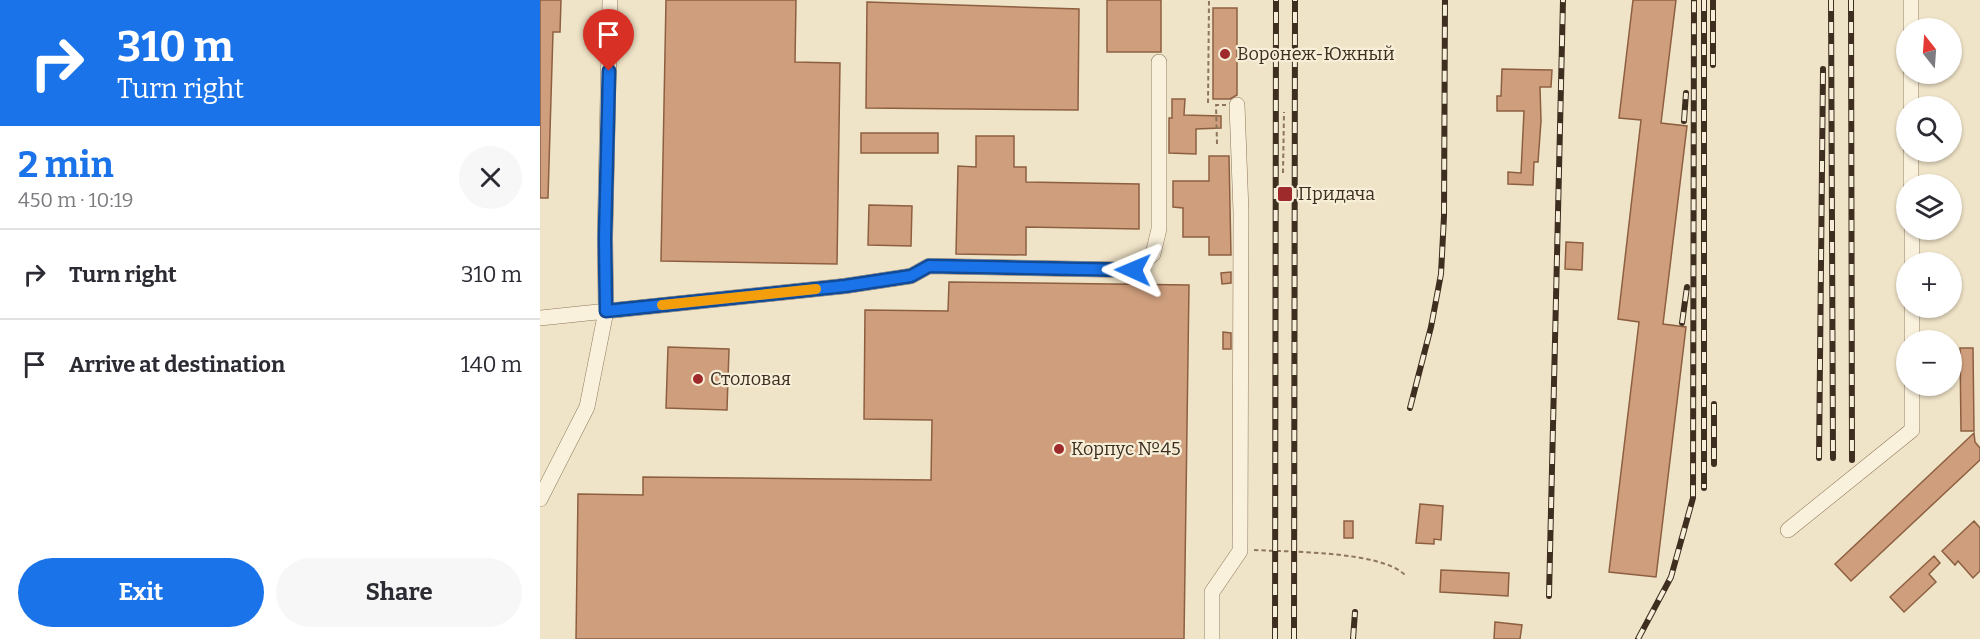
<!DOCTYPE html>
<meta charset="utf-8">
<style>
:root{--surface:#fff;--page:#f7f7f7;--text:#2b2b33;--muted:#7c7c81;--line:#e1e1e2;--accent:#1a73e8}
body{margin:0;font-family:Bitter,serif;background:var(--page);color:var(--text);height:100vh;display:flex;flex-direction:column;font-size:22px;white-space:nowrap}
*{box-sizing:border-box;margin:0}
p{font-size:20px;color:var(--muted)}
.icon{flex:none;width:33px;height:33px;fill:none;stroke:currentColor;stroke-width:2;stroke-linecap:round;stroke-linejoin:round}
.map{position:relative;flex:1;overflow:hidden}
.drawer{display:flex;flex-direction:column;background:var(--surface);width:540px}
.drawer>*{flex:none}
.hud{background:#1a73e8;color:#fff;overflow:hidden}
.needle{width:39px;rotate:343deg}
.tools{position:absolute;left:1356px;top:18px;display:grid;gap:12px}
.tools a{display:grid;place-items:center;width:66px;height:66px;border-radius:50%;background:var(--surface);box-shadow:0 2px 4px #0004;font-size:30px}
.pin{position:absolute;display:grid;place-items:center;width:51px;height:51px;color:#fff;margin:-62px -26px;border-radius:50% 50% 50% 0;rotate:-45deg;box-shadow:0 0 6px #0007}
.pin .icon{rotate:45deg}
.me{position:absolute;width:66px;margin:-33px;rotate:271deg;stroke-linejoin:round;filter:drop-shadow(0 0 4px #0008)}
.turn{display:flex;align-items:center;gap:21px;height:126px;padding:0 18px;font-size:27px}
.turn .icon{width:78px;height:78px;stroke-width:2.5}
.turn b{display:block;font-size:42px;line-height:51px}
.round{display:grid;place-items:center;flex:none;width:63px;height:63px;border-radius:32px;background:var(--page)}
.headline{display:flex;align-items:center;justify-content:space-between;height:102px;padding:0 18px}
h1{font-size:36px;font-weight:700;line-height:45px;color:var(--accent)}
.cta{display:flex;gap:12px;margin-top:auto;padding:12px 18px}
.cta a{flex:1;height:69px;border-radius:36px;background:var(--accent);color:#fff;font-size:24px;font-weight:700;line-height:69px;text-align:center}
.cta a+a{background:var(--page);color:var(--text)}
ul{padding:0;list-style:none}
li{display:flex;align-items:center;gap:18px;height:90px;padding:0 18px;border-top:2px solid var(--line)}
li div{flex:1}
li b{display:block;font-size:22px}
li em{font-style:normal}
main{display:flex;flex:1;min-height:0}
.map>svg:first-child{display:block}
.building{fill:#cf9f7d;stroke:#8d5f41;stroke-width:1.5}
.lines{fill:none;stroke-linecap:round;stroke-linejoin:round}
.minor-casing{stroke:#8d765c;stroke-width:16}
.path{stroke:#8d765c;stroke-width:2;stroke-dasharray:4.5 3;stroke-linecap:butt}
.minor{stroke:#faf1dc;stroke-width:15}
.rail-casing{stroke:#3d2e20;stroke-width:6}
.rail{stroke:#f7eed8;stroke-width:4;stroke-dasharray:11;stroke-linecap:butt}
.route-casing{stroke:#114b97;stroke-width:15}
.route{stroke:#1a73e8;stroke-width:10}
.slow{stroke:#f59e0b;stroke-width:10}
.poi-dot{fill:#9e2a2b;stroke:#f7eed8;stroke-width:2}
.labels{text-anchor:middle;dominant-baseline:central;stroke-width:4.5;stroke-linejoin:round;paint-order:stroke}
.poi-label{font-size:18px;fill:#3d2e20;stroke:#f7eed8;text-anchor:start}
</style>
<main>
<section class="drawer">
<div class="hud">
<div class="turn"><svg class="icon" aria-label="right" viewBox="0 0 24 24"><path d="M7 20v-9h11M14 6l5 5-5 5"/></svg><div><b>310 m</b>Turn right</div></div>
</div>
<div class="headline"><div><h1>2 min</h1><p>450 m · 10:19</p></div><a class="round"><svg class="icon" aria-label="close" viewBox="0 0 24 24"><path d="M6 6l12 12M18 6L6 18"/></svg></a></div>
<ul>
<li><svg class="icon" aria-label="right" viewBox="0 0 24 24"><path d="M7 20v-9h11M14 6l5 5-5 5"/></svg><div><b>Turn right</b></div><em>310 m</em></li>
<li><svg class="icon" aria-label="arrive" viewBox="0 0 24 24"><path d="M6 21V4h12l-3 4 3 4H6"/></svg><div><b>Arrive at destination</b></div><em>140 m</em></li>
</ul>
<div class="cta"><a>Exit</a><a>Share</a></div>
</section>
<div class="map">
<svg width="1440" height="639" viewBox="0 0 1440 639">
<rect width="100%" height="100%" fill="#f0e4c8"/>
<path class="building" d="M0,0h21l-1,32h-7l-5,166h-8z
M126,0h130l-1,62 45,1 -3,201 -176,-3z
M567,0h54v52h-54z
M1093,0h43l-15,123 26,3 -24,198 23,3 -30,250 -47,-5 30,-250 -21,-3 23,-199 -22,-2z
M327,2l212,7 -1,101 -212,-2z
M673,8h24v87l-7,4h-17z
M962,69l50,1 -1,17h-11l1,34 -3,41h-4l-1,23 -25,-1v-12l13,1 3,-62h-27v-15h4z
M632,99h13l-1,16 37,1v12l-25,1v25l-27,-1v-35h3z
M321,133h77v20h-77z
M436,136h38v31h12v15l113,2v45l-113,-2v28l-70,-1 2,-88 18,1z
M669,156h20l2,99h-22v-18h-26v-29l-10,-1v-26h36z
M329,205l43,1 -1,40 -43,-1z
M1026,242l17,1 -1,27 -17,-1z
M691,272v11l-9,1 -1,-11z
M409,282l240,3 -5,354h-608l2,-145 65,1v-18l288,3 1,-60 -68,-1 1,-109 83,1z
M683,332l8,1v16h-8z
M128,347l61,2 -2,61 -61,-2z
M1420,348h13l1,83h-13z
M1434,433l1,9 5,6v12l-129,121 -16,-17z
M880,504l23,2 -2,34 -7,-1v5l-18,-1z
M804,521h9v17h-9z
M1434,521l6,7v43l-7,7 -15,-17 -3,4 -13,-14z
M1394,556l6,7 -11,11 7,8 -32,30 -14,-15z
M901,570l68,3 -1,23 -68,-4z
M955,622l27,3 -2,14h-26z"/>
<g class="lines">
<defs>
<path id="minor" d="M1371,0v28
M1371,74v32
M1371,152v32
M1372,230v32
M1372,308v32
M0,318l305,-32 66,-10 18,-10 204,4 20,-16 6,-25v-167
M0,499l47,-92 19,-96 -1,-73 5,-238
M1248,530l124,-100v-44
M672,639v-47l28,-41 1,-339 -4,-107"/>
</defs>
<use href="#minor" class="minor-casing"/>
<path class="path" d="M668,103l1,-103
M677,144l-1,-39h10
M743,173l1,-61
M714,550c35,2 127,1 151,25"/>
<use href="#minor" class="minor"/>
<defs>
<path id="rail" d="M1164,0v488
M1291,0l2,458
M1311,0l1,460
M1173,65v-65
M1144,121l2,-28
M1142,323l5,-36
M1174,404v60
M870,408l21,-81 10,-53 3,-58 1,-216
M1279,458l4,-389
M1009,596l14,-596
M735,639l1,-639
M754,639l1,-639
M813,639l2,-27
M1098,639l33,-62 22,-79 1,-498"/>
</defs>
<use href="#rail" class="rail-casing"/>
<use href="#rail" class="rail"/>
</g>
<g class="lines">
<defs>
<path id="route" d="M69,71l-4,167 1,73 239,-25 66,-10 18,-10 204,4"/>
</defs>
<use href="#route" class="route-casing"/>
<use href="#route" class="route"/>
<path class="slow" d="M122,305l154,-16"/>
</g>
<g class="poi-dot">
<circle cx="685" cy="54" r="6"/>
<rect x="737" y="186" width="16" height="16" rx="3"/>
<circle cx="158" cy="379" r="6"/>
<circle cx="519" cy="449" r="6"/>
</g>
<g class="labels">
<g class="poi-label">
<text x="697" y="54">Воронеж-Южный</text>
<text x="758" y="194">Придача</text>
<text x="170" y="379">Столовая</text>
<text x="531" y="449">Корпус №45</text>
</g>
</g>
</svg>
<div class="tools">
<a><svg class="needle" viewBox="-14 -14 28 28"><path d="M0-13l5 13h-10z" fill="#e53935"/><path d="M0 13l5-13h-10z" fill="#7c7c81"/></svg></a>
<a><svg class="icon" aria-label="search" viewBox="0 0 24 24"><circle cx="10" cy="10" r="6"/><path d="M15 15l6 6"/></svg></a>
<a><svg class="icon" aria-label="layers" viewBox="0 0 24 24"><path d="M12 4l9 5-9 5-9-5zM3 14l9 5 9-5"/></svg></a>
<a>+</a>
<a>−</a>
</div>
<div class="pin" style="left:69px;top:71px;background:#d93025"><svg class="icon" aria-label="arrive" viewBox="0 0 24 24"><path d="M6 21V4h12l-3 4 3 4H6"/></svg></div>
<svg class="me" style="left:593px;top:270px" viewBox="-20 -20 40 40"><path d="M0-17L14 15 0 8-14 15z" fill="#1a73e8" stroke="#fff" stroke-width="4"/></svg>
</div>
</main>
